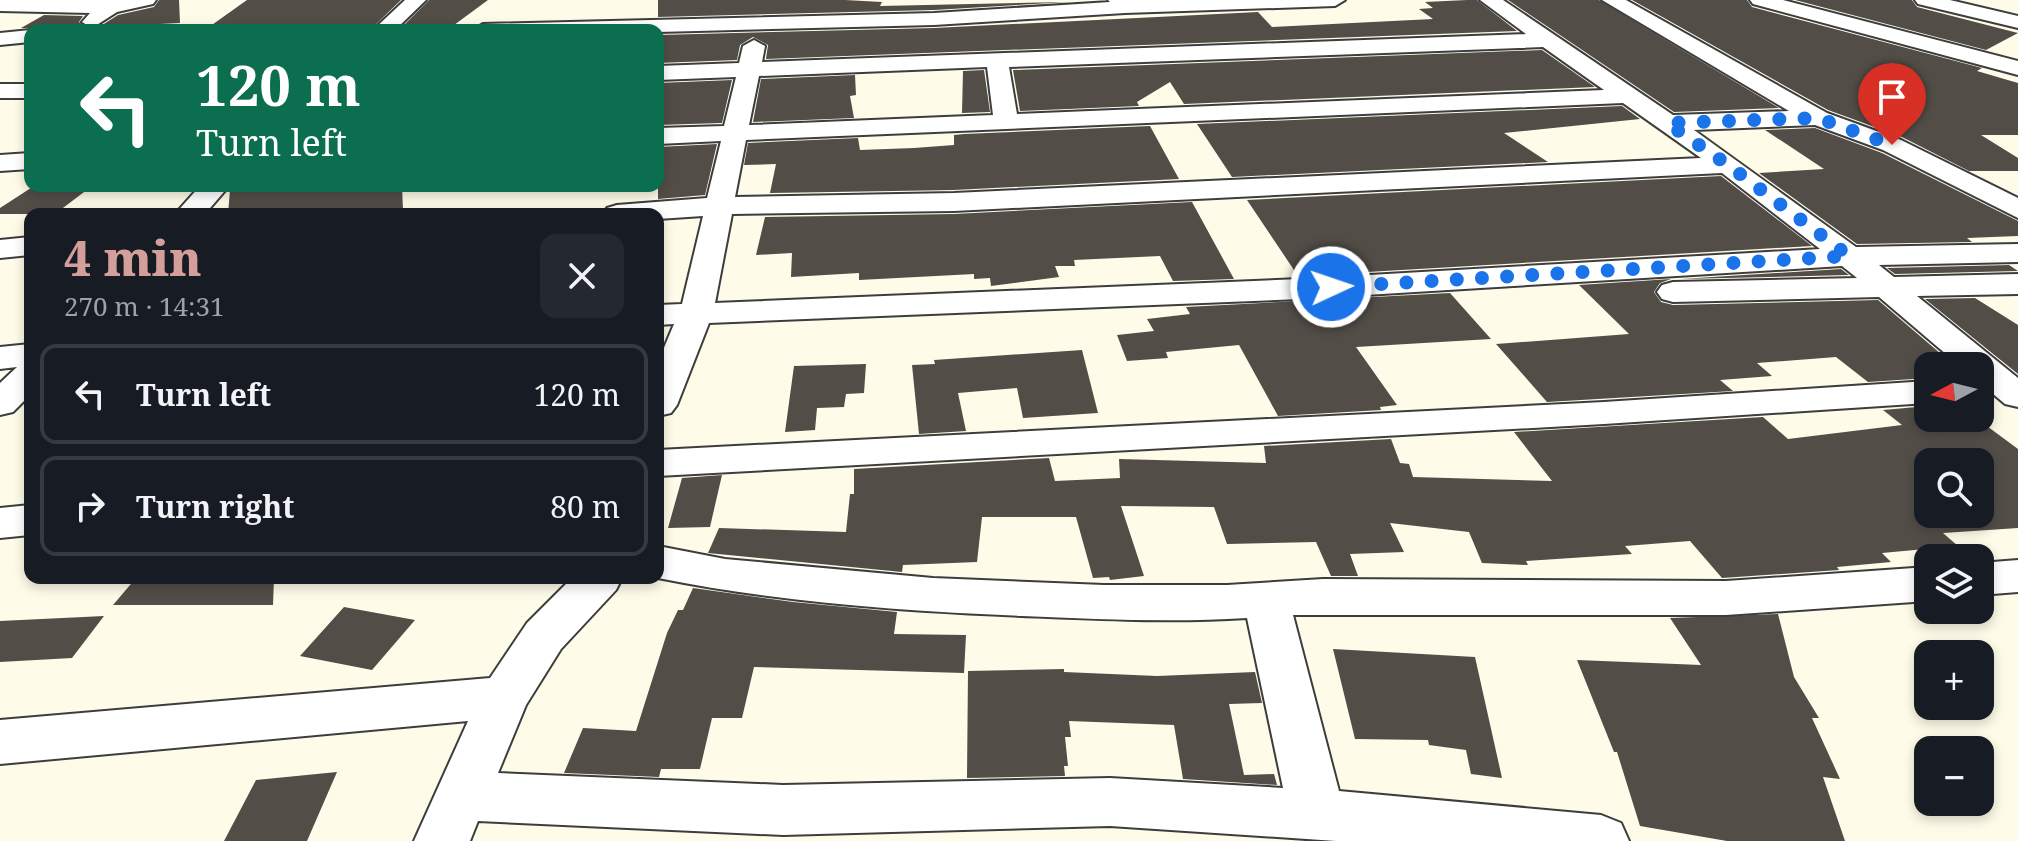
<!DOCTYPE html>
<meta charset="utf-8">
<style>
:root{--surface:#171b24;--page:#242831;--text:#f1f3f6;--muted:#9ea1a6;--line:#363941;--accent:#d49e9b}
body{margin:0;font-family:"Noto Serif",serif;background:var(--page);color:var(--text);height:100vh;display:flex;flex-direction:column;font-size:30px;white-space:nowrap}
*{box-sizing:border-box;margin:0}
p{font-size:26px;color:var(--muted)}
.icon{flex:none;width:44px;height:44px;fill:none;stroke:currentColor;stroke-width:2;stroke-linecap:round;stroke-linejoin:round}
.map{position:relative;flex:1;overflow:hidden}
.sheet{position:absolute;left:24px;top:208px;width:640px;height:376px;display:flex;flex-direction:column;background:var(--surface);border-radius:16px;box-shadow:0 4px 12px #0003}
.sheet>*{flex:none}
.hud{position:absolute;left:24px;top:24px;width:640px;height:168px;border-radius:16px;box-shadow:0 4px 12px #0003;background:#0b6e4f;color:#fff;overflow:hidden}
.needle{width:52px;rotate:263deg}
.tools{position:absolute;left:1914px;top:352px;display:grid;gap:16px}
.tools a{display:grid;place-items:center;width:80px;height:80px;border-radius:16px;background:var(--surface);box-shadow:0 4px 12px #0003;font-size:40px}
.pin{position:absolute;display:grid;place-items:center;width:68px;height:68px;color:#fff;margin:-82px -34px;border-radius:50% 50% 50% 0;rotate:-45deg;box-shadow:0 0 8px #0007}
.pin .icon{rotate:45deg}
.me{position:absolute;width:88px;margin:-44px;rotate:87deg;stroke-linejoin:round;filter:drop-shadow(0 0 6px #0008)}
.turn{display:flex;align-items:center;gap:28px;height:168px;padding:0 40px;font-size:36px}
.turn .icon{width:104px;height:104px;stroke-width:2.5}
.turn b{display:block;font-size:56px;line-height:68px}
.round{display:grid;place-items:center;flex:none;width:84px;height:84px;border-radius:16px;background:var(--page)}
.head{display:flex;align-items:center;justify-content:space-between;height:136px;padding:0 40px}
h1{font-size:48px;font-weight:800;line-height:60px;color:var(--accent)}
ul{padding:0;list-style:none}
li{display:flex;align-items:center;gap:24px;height:100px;margin:0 16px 12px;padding:0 24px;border:4px solid var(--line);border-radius:16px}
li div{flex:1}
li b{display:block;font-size:30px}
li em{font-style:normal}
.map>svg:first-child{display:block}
.building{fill:#524d47;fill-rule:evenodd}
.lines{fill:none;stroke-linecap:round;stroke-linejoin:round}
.minor-casing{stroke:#3d3d3d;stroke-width:4}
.minor{fill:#fff;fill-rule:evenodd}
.route{stroke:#1a73e8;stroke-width:14;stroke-dasharray:0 25.2}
</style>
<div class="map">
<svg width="2018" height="841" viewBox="0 0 2018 841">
<rect width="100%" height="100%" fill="#fefce8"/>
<path class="building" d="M159,0h20l1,23 -81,4 19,-12 36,-8z
M247,0h154l-30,29 -162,-2z
M429,0h59l-38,28h-49z
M658,0h187l37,2 -2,4 187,-4 -133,8 -276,7z
M1467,0h10l40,31 -751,28 2,-14 -15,-8 -13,8 -3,15 -79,3v-28l276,-7 324,-16 14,15 161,-8 -14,-10 14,-1 -8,-6z
M1508,0h91l180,108 -105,4z
M1632,0h115l5,7 230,61 -5,3 41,12v52h-37l37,23v13h-49l-67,-34 -74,-27z
M1795,0h117l5,7 101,26 -32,17z
M44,15l39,1 -4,6 7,6h-65z
M1542,50l53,37 -411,17 -14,-22 -33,20 2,4 -119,5 -7,-41z
M984,70l6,42 -28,1 1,-42z
M855,75l1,20 -6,1 4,22 -101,4 8,-43z
M732,80l-10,43 -64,2v-42z
M1622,106l18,13 -136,14 44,29 -316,15 -35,-53z
M1150,126l29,53 -225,11 -184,3 6,-29 -32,1 4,-22 110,-5 2,12 54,-2 40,-3v-10l10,-1z
M1815,128l67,25 136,68v15l-51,2 5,4 -115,2 -98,-71 65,-4 -59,-39z
M717,144l-12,51 -47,4v-52z
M1721,176l91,70 -514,30 -51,-76z
M34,186h58l-37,28h-55v-6z
M329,186h73l1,24 -175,4 2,-24z
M1192,202l42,77 -61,2 -13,-25 -86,4 1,6h-20l4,11 -68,9 -1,-8 -16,1v-5l-115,6v-7l-68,4 1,-24 -36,2 9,-38 189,-3z
M2009,265l9,6 -123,3 -8,-6z
M1841,269l8,6 -168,4z
M1671,279l-11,4 -6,9 7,10 12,3 205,-5 77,66h-27v12l-60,4 -32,-25 -79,6 15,13 -52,4 13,11 -186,11 -51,-58 133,-10 -50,-49z
M1450,293l41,46 -135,8 41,58 -17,2 1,3 -103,6 -39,-71 -73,7 2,6 -41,3 -10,-26 37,-4 -7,-12 43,-5 -4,-7z
M1975,298l43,27v49l-93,-75z
M1082,350l16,63 -75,5 -6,-30 -59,5 8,38 -47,3 -7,-69 23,-1 -1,-4z
M866,364l-2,29 -18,1 -2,13 -27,1 -2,22 -30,2 9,-66z
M1928,406v12h48l42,31v79l-75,5 15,13 -76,7 9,9 -54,5 2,3 -117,8 -32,-37 -65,5 7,8 -106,7 2,4 -46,-2 -13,-31 -79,-9 14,29 -54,2 8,22h-27l-15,-34 -89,2 -13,-37 -93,-1 23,70 -34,4 -1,-3 -16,1 -17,-61h-94l-5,45 -74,3 -1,7 -194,-19 11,-25 127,4 4,-38h4v-25l195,-11 6,23 65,-3 -1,-19 147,4 -2,-17 127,-7 9,24 9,1 4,13 139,4 -38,-49 249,-15 25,22 114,-14 -19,-15zM1928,462h52v52h-52z
M722,475l-12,52 -42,1 14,-50z
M136,578h138l-1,27h-160z
M693,588l100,14 104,10 -3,22 72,1 -2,38 -210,-6 -12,51h-30l-12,51h-39l-2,8 -95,-4 19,-45 53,3 31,-98 11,-23h5z
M344,607l71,13 -43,50 -72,-14z
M1778,614l16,63 25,41h-7l28,61 -17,-2 22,64h-118l-87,-15 -23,-74h-3l-37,-92 124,5 -31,-47z
M104,616l-32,42 -72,4v-41z
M1333,649l142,8 27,121 -31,-4 -5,-24 -37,-5 -1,-5 -73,-1z
M1064,669v3l93,4 98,-4 7,31 -33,1 15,71 30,-1 3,11 -94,-6 -9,-54 -105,-4 2,16h-6l3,29h-4l1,10 -98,2 1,-107z
M337,772l-30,69h-83l32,-61z"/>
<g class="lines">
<defs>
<path id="minor" d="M0,0h156l-3,4 -36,8 -25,16 -10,-6 8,-9 -90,-2z
M405,0h21l-31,30h-22z
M1108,0h237l-10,6 -210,7 -191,12 -276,7 -185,-2 10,-6 451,-11 176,-11z
M1480,0h23l170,115 116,-4 -187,-111h24l201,113 74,27 117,58v20l-135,-68 -68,-25 -121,5 162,117 162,-3v18l-139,3 15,12 124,-3v20l-101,2 101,82v29l-13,-3 -25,-21v-17h-20l-81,-69 -206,5 -11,-3 -5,-7 5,-7 11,-3 184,-4 -15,-12 -542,33 -591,24 -32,82 -6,8 -13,3v-54l16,-38 -16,1v-20l24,-1 21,-88 -45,3v-5h-55l4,-6 10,-3 90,-7 14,-57 -63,3v-16l66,-2 12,-49 -78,3v-14l81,-3 4,-17 11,-6 11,6 -3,16 764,-28zM1543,47l61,43 -587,24 -8,-47zM987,67l6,48 -244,10 10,-49zM1623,103l78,55 -747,35 -219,4 11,-57zM1722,173l98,76 -520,30 -585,24 17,-89 222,-3z
M1750,0h33l235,61v14l-265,-71z
M1915,0h35l68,16v12l-100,-24z
M30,30v12l-30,3v-12z
M0,84h30v14h-30z
M30,153v16l-30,2v-16z
M200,186h29l-24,28h-30z
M30,237v18l-30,3v-18z
M30,344v51l-17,17 -13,3v-32l17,-16 -17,2v-22z
M1928,381v22l-324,21 -946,52v-26l946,-48z
M30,505v30l-30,3v-30z
M658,546l67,13 208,19 171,7h123l96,-6 403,2 202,-14v34l-202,14h-433l46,176 262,24 20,8 8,18h-293l-226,-15 -327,9 -305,-14 -8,20h-56l54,-120 -468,43v-44l490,-42 37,-55 45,-45h50l-6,12 -55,59 -35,56 -28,68 285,12 327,-7 173,10 -36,-170c-75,5 -151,1 -225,-2 -122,-5 -245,-14 -364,-38z
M2018,560v32l-38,3v-32z"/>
</defs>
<use href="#minor" class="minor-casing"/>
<use href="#minor" class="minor"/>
</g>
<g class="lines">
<path class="route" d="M1331,287l518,-31 -121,-91 -61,-42 151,-5 74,27"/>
</g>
</svg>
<div class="tools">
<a><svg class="needle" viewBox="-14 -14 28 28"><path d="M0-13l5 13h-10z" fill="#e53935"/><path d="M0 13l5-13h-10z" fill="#9ea1a6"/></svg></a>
<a><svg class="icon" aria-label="search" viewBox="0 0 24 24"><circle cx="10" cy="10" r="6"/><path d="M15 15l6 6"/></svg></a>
<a><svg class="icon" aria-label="layers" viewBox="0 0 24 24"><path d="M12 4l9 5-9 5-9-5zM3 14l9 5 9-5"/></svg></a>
<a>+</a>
<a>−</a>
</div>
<div class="pin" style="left:1892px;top:145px;background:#d93025"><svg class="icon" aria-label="arrive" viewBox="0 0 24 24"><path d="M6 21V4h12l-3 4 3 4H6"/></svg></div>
<svg class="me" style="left:1331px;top:287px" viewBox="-20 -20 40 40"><circle r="17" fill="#1a73e8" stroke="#fff" stroke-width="3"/><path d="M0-11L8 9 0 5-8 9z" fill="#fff"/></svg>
<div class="hud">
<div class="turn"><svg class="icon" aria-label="left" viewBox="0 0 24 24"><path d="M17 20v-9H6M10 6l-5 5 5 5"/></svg><div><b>120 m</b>Turn left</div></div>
</div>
<section class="sheet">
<div class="head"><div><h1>4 min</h1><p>270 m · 14:31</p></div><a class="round"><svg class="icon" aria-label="close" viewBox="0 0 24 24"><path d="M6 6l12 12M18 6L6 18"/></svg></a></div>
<ul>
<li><svg class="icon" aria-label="left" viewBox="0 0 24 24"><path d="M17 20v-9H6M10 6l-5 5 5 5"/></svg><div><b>Turn left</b></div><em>120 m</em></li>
<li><svg class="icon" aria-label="right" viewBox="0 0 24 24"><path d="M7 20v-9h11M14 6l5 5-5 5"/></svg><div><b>Turn right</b></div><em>80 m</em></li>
</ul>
</section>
</div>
